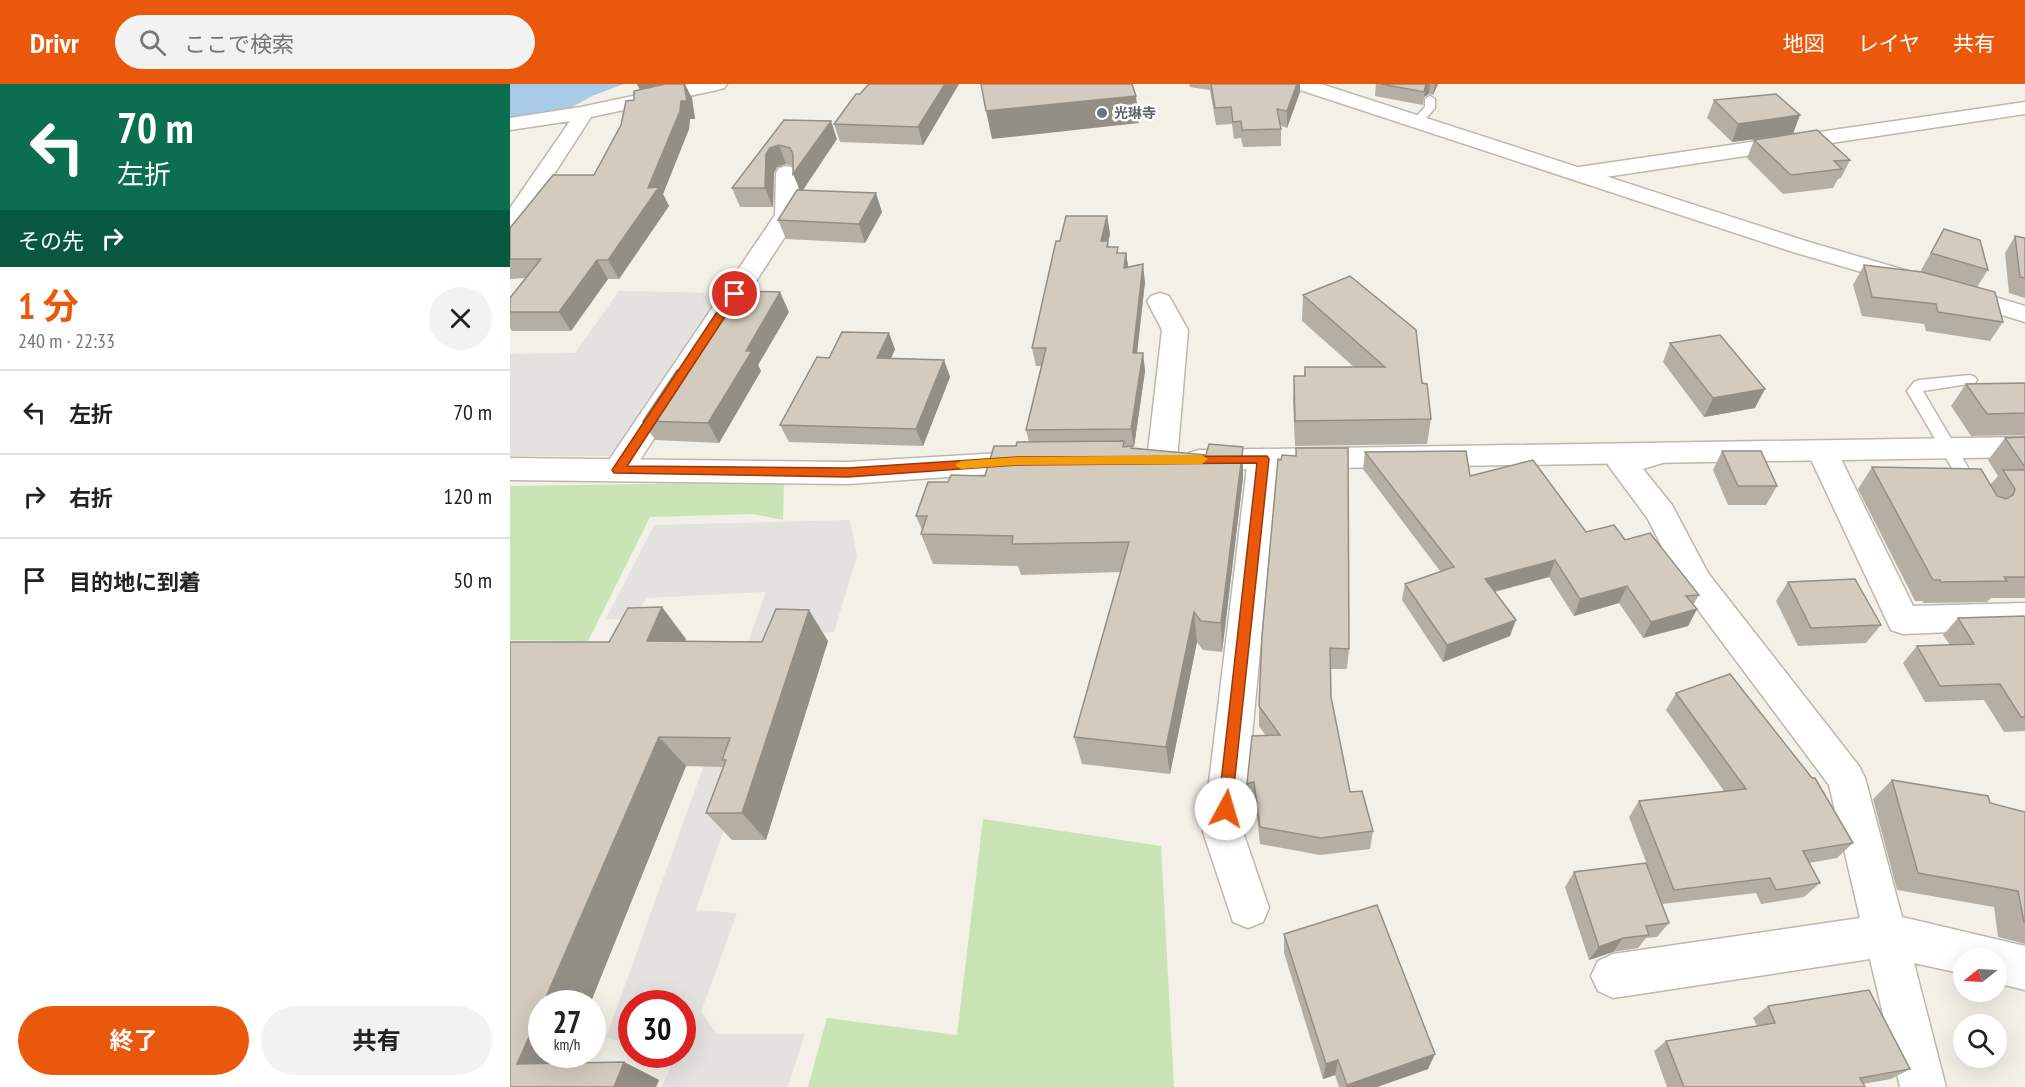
<!DOCTYPE html>
<html lang="ja">
<meta charset="utf-8">
<style>
:root{--surface:#fff;--page:#f2f2f2;--text:#222;--muted:#767676;--line:#e0e0e0;--accent:#ea580c}
body{margin:0;font-family:"PT Sans Narrow","Noto Sans JP",sans-serif;background:var(--page);color:var(--text);height:100vh;display:flex;flex-direction:column;font-size:22px;white-space:nowrap}
*{box-sizing:border-box;margin:0}
p{font-size:20px;color:var(--muted)}
.icon{flex:none;width:33px;height:33px;fill:none;stroke:currentColor;stroke-width:2;stroke-linecap:round;stroke-linejoin:round}
.map{position:relative;flex:1;overflow:hidden}
.drawer{display:flex;flex-direction:column;background:var(--surface);width:510px}
.drawer>*{flex:none}
.top-card{background:#0b6e4f;color:#fff;overflow:hidden}
.needle{width:39px;rotate:252deg}
.buttons{position:absolute;left:1443px;top:864px;display:grid;gap:12px}
.buttons a{display:grid;place-items:center;width:54px;height:54px;border-radius:50%;background:var(--surface);box-shadow:0 6px 24px #0002;font-size:30px}
.speed{position:absolute;left:18px;top:906px;display:flex;gap:12px;font-size:30px;font-weight:700;text-align:center}
.speed>*{display:grid;place-content:center;width:78px;height:78px;border-radius:50%;background:var(--surface);box-shadow:0 6px 24px #0002;line-height:1}
.speed small{font-size:15px;font-weight:400}
.speed .limit{border:9px solid #d22;background:#fff;color:#111}
.pin{position:absolute;display:grid;place-items:center;width:51px;height:51px;color:#fff;margin:-26px;border:3px solid #fff;border-radius:50%;box-shadow:0 2px 6px #0007}
.me{position:absolute;width:66px;margin:-33px;rotate:6deg;stroke-linejoin:round;filter:drop-shadow(0 0 4px #0008)}
.turn{display:flex;align-items:center;gap:21px;height:126px;padding:0 18px;font-size:27px}
.turn .icon{width:78px;height:78px;stroke-width:2.5}
.turn b{display:block;font-size:42px;line-height:51px}
.then{display:flex;align-items:center;height:57px;padding:0 18px;background:#0003;gap:12px;font-size:22px}
.round{display:grid;place-items:center;flex:none;width:63px;height:63px;border-radius:32px;background:var(--page)}
.headline{display:flex;align-items:center;justify-content:space-between;height:102px;padding:0 18px}
h1{font-size:36px;font-weight:700;line-height:45px;color:var(--accent)}
.cta{display:flex;gap:12px;margin-top:auto;padding:12px 18px}
.cta a{flex:1;height:69px;border-radius:36px;background:var(--accent);color:#fff;font-size:24px;font-weight:700;line-height:69px;text-align:center}
.cta a+a{background:var(--page);color:var(--text)}
ul{padding:0;list-style:none}
li{display:flex;align-items:center;gap:18px;height:84px;padding:0 18px;border-top:2px solid var(--line)}
li div{flex:1}
li b{display:block;font-size:22px}
li em{font-style:normal}
header{display:flex;align-items:center;gap:36px;box-sizing:border-box;height:84px;padding:0 30px;background:var(--accent);color:#fff}
header strong{font-size:28px}
nav{display:flex;gap:33px;margin-inline-start:auto;font-size:21px}
.search{width:420px;height:54px;background:var(--page);display:flex;align-items:center;gap:15px;box-sizing:border-box;padding:0 21px;border-radius:33px;color:var(--muted);font-size:22px}
main{display:flex;flex:1;min-height:0}
.map>svg:first-child{display:block}
.green{fill:#cae3b4}
.parking{fill:#e4e2df}
.water{fill:#a9cbea}
.lines{fill:none;stroke-linecap:round;stroke-linejoin:round}
.service-casing{stroke:#bdb8ab;stroke-width:3}
.minor-casing{stroke:#bdb8ab;stroke-width:3}
.tertiary-casing{stroke:#bdb8ab;stroke-width:3}
.service{fill:#fff;fill-rule:evenodd}
.minor{fill:#fff;fill-rule:evenodd}
.tertiary{fill:#fff;fill-rule:evenodd}
.wall{fill:#b5afa3}
.shaded-wall{fill:#948f85}
.building{fill:#d3ccbe;stroke:#948f85;stroke-width:1.5}
.route{fill:#ea580c;stroke:#983908;stroke-width:1.5}
.slow{fill:#f59e0b}
.worship-dot{fill:#6b7280;stroke:#fff;stroke-width:2}
.labels{text-anchor:middle;dominant-baseline:central;stroke-width:5;stroke-linejoin:round;paint-order:stroke}
.far-worship-label{font-size:14px;font-weight:bold;fill:#5b616d;stroke:#fff;text-anchor:start}
</style>
<header>
<strong>Drivr</strong>
<div class="search"><svg class="icon" aria-label="search" viewBox="0 0 24 24"><circle cx="10" cy="10" r="6"/><path d="M15 15l6 6"/></svg>ここで検索</div>
<nav><a>地図</a><a>レイヤ</a><a>共有</a></nav>
</header>
<main>
<section class="drawer">
<div class="top-card">
<div class="turn"><svg class="icon" aria-label="left" viewBox="0 0 24 24"><path d="M17 20v-9H6M10 6l-5 5 5 5"/></svg><div><b>70 m</b>左折</div></div>
<div class="then">その先<svg class="icon" aria-label="right" viewBox="0 0 24 24"><path d="M7 20v-9h11M14 6l5 5-5 5"/></svg></div>
</div>
<div class="headline"><div><h1>1 分</h1><p>240 m · 22:33</p></div><a class="round"><svg class="icon" aria-label="close" viewBox="0 0 24 24"><path d="M6 6l12 12M18 6L6 18"/></svg></a></div>
<ul>
<li><svg class="icon" aria-label="left" viewBox="0 0 24 24"><path d="M17 20v-9H6M10 6l-5 5 5 5"/></svg><div><b>左折</b></div><em>70 m</em></li>
<li><svg class="icon" aria-label="right" viewBox="0 0 24 24"><path d="M7 20v-9h11M14 6l5 5-5 5"/></svg><div><b>右折</b></div><em>120 m</em></li>
<li><svg class="icon" aria-label="arrive" viewBox="0 0 24 24"><path d="M6 21V4h12l-3 4 3 4H6"/></svg><div><b>目的地に到着</b></div><em>50 m</em></li>
</ul>
<div class="cta"><a>終了</a><a>共有</a></div>
</section>
<div class="map">
<svg width="1515" height="1003" viewBox="0 0 1515 1003">
<rect width="100%" height="100%" fill="#f2f0e7"/>
<path class="green" d="M274,398l-1,38 -30,-6 -103,3 -62,124 -78,-1v-154z
M473,735l178,27 13,241h-366l19,-69 130,17z"/>
<path class="parking" d="M109,207l106,2 -109,163h-106v-102l65,-1z
M340,436l7,36 -23,76 -43,2 -95,276 41,3 -36,99 16,22h88l-17,53h-126l13,-32 7,-1v-50h-50l-1,40 -25,-6 160,-446 -119,6 -17,22 -24,-1 48,-94z"/>
<path class="water" d="M0,0h114l-32,12 -27,15 -55,6z"/>
<g class="lines">
<defs>
<path id="service" d="M920,12l5,3v9l-13,15h-8l-2,-2 13,-14v-8z
M1460,291l5,2 2,3 -2,3 -52,8 57,97 -2,4h-12l-59,-101 7,-9 5,-2z"/>
<path id="minor" d="M179,0h38l-3,4 -7,2 -126,27 -73,113 -8,2v-24l60,-87 -60,9v-12l71,-11z
M1515,18v12l-446,67 -8,-2 -3,-5 3,-5 8,-2z
M277,82l8,2 3,5 1,42 -170,262 -11,4 -11,-4 -4,-7 4,-7 168,-248 1,-42 3,-5z
M650,209l9,3 19,34 -11,130 -5,7 -10,3 -10,-3 -5,-7 15,-130 -15,-29 4,-5z
M1312,357l10,3 5,7 76,155 112,-3v26l-122,5 -12,-4 -84,-179 5,-7z
M1149,360l10,3 5,7 -5,7 -26,8 29,36 36,68 151,193 6,12 37,139 123,29v44l-29,-7v-25h-32v16l-50,-11 32,124h-46l-30,-128 -257,39 -15,-7 -7,-15 7,-15 15,-7 247,-36 -31,-133 -145,-194 -36,-72 -40,-54 4,-7z
M753,365l10,3 5,7 -35,373 26,76 -6,14 -15,6 -15,-6 -30,-90 45,-373 5,-7z"/>
<path id="tertiary" d="M781,0h30l488,158 106,31 3,5 -3,5 -9,2 -113,-33 -499,-164z
M1445,201l70,21v16l-79,-24 -4,-5 4,-5z
M1515,353v20l-826,13 -10,-3 -5,-7 5,-7 10,-3z
M523,367l10,3 5,7 -5,7 -10,3 -185,13 -338,-4v-22l338,4z"/>
</defs>
<use href="#service" class="service-casing"/>
<use href="#minor" class="minor-casing"/>
<use href="#tertiary" class="tertiary-casing"/>
<use href="#service" class="service"/>
<use href="#minor" class="minor"/>
<use href="#tertiary" class="tertiary"/>
</g>
<path class="wall" d="M127,0l55,14 3,21h-5l-1,10 -26,65 6,12 -50,73h-11l-37,52h-59l-2,-3v-30l15,-20 -15,1v-51l84,-53 46,-86z
M449,0l-36,61 -83,-3 -6,-18 26,-30z
M679,0h111v8l-13,36 -6,-2v20l-38,1 -2,-9 -7,1 -2,-15 -16,1 -6,-35 -20,-3z
M866,0h62l-5,11 -4,-1 -5,3 -1,8 -48,-9z
M1204,16l79,34 -61,8 -25,-24z
M274,36l53,19 -34,51 79,22 -17,31 -79,-4 -8,-19 22,-30 -7,-24 -7,-2 -9,3 -3,6 -1,34h-33l-8,-19z
M1244,56l96,20 -9,18 -3,1 -5,9 -50,6 -36,-36z
M597,132l3,18 -2,7 1,6 9,6h8l2,14 17,15 -8,71h6l2,18 -11,76h-2v2l74,6 37,-8v31l-21,174 -19,-2 -6,-8 -27,132 -88,-10 -8,-27 47,-165 -100,3 -3,-9 -85,-2 -12,-30 1,-4 -6,-14 32,-34 37,-6 31,-30 13,-4 -3,-12 15,-64h-5l-4,-18 28,-107z
M1434,145l44,41 -11,17 26,35 -13,19 -64,-10 -2,-7 -62,-8 -9,-31 11,-20 56,7z
M1505,152l10,2v60l-16,-5 -4,-40z
M793,211l119,88 9,36 -4,25 -132,2 -2,-45 1,-25h10l1,-9h49l-52,-46z
M279,228l-31,53 3,6 -42,72 -64,-3 -12,-19 44,-51z
M1160,259l85,65 -51,9 -41,-55z
M385,265l-4,9 53,2 6,17 -27,69 -134,-4 -9,-17 49,-67z
M1515,299v52l-54,1 -20,-30 15,-22z
M1515,353v161h-34l-4,4 -63,1 -2,-2h-7l-57,-112 14,-22 118,18 8,-9 -10,-16 17,-22z
M1212,367l55,35 -11,19h-38l-15,-35z
M855,368l105,24 116,56 39,8 74,55 -6,10 4,4 -9,17 -45,12 -24,-35 -45,13 -25,-39 -54,15 15,44 -67,26 -41,-62 3,-16 35,-13 -77,-102z
M771,376l68,189 -2,20h-17l1,28 19,95 23,39 -3,18 -50,6 -60,-11 -5,-43 -7,1 -1,-18 19,-48 -7,-10v-20z
M1278,498l93,43 -15,18 -68,3 -22,-45z
M1515,533v114l-21,1 -20,-32 -59,2 -22,-39 14,-17 33,-1 -7,-10 15,-17z
M176,555l-1,3 143,-1 -62,199h-34l-26,-27 17,-46 -37,-1 -96,238h-48v50h27l-3,9 58,-1 35,18 -3,7h-146l99,-445z
M1166,609l177,150 -16,15 -28,5 11,20 -16,14 -43,7 -5,-11 -94,11 -33,-87 10,-16 85,-10 -58,-81z
M1382,696l133,32v132l-27,-7 -4,-30 -97,-17 -24,-91z
M1064,788l95,51 -12,14 -11,1 -8,10 -25,4 -24,8 -24,-73z
M774,850l144,135 -51,18h-38l-4,-12 -12,4 -39,-126z
M1258,922l142,63 -19,10 -28,5 2,3h-198l-13,-36 12,-10 91,-15 -4,-8z"/>
<path class="shaded-wall" d="M127,0h42l-38,8z
M174,0h1l7,14 3,21h-5l-1,10 -26,65 6,12 -50,73 -11,-19 40,-72 33,-87z
M435,0h14l-36,61 -5,-18z
M787,0h3v8l-13,36v-17z
M915,0h5l-1,10 -5,3z
M925,0h3l-5,11z
M626,12l3,27 -147,16 -6,-28z
M1290,31l-7,19 -61,8 6,-18z
M321,37l6,18 -36,54 -8,-19z
M269,61l7,19 -9,3 -3,6 -1,34 -8,-19 1,-34 4,-6z
M366,109l6,19 -17,31 -6,-19z
M597,132l3,18 -6,25 -3,-18z
M616,169l3,18 -5,-3z
M87,176l11,19 -37,52 -12,-19z
M633,180l2,18 -10,89 -2,-18z
M270,208l9,20 -31,53 3,6 -42,72 -11,-20 38,-72z
M379,249l6,16 -11,26 -7,-17z
M633,269l2,18 -11,76 -3,-18z
M434,276l6,17 -27,69 -7,-17z
M1255,305l-10,19 -51,9 9,-19z
M733,363v31l-21,174 -1,-29z
M1045,476l-6,17 -68,18 4,-16z
M1117,502l-8,17 -45,13 6,-17z
M152,523l24,32 -13,34 -26,-32z
M1187,525l-9,17 -45,12 8,-16z
M299,526l19,31 -62,199 -24,-27z
M684,528l3,30 -27,132 -4,-27z
M1006,536l-6,16 -67,26 4,-17z
M149,653l27,29 -96,238h-47z
M1113,854l-10,14 -24,8 10,-13z
M32,924v46h27l-11,28 -41,-18z
M925,970l-7,15 -51,18h-31l1,-2z
M828,976l-3,15 -12,4 3,-15z
M114,978l35,18 -3,7h-42z"/>
<path class="building" d="M155,0h19l3,17h-6l-1,10 -32,77 11,-1 -51,73h-11l-38,52h-49v-14l31,-39h-31v-31l43,-53h41l27,-50 5,-24 8,-1v-9z
M359,0h76l-27,43 -84,-3 22,-30h4z
M471,0h151l4,12 -150,15z
M701,0h86l-10,27 -10,-2 4,20 -39,1 -1,-9 -8,1 -2,-15 -16,1z
M871,0h45l-2,8z
M1266,10l24,21 -62,9 -24,-24z
M274,36l47,1 -38,53v-20l-3,-6 -11,-3 -9,3 -4,6 -1,34h-33z
M1307,46l33,30 -16,1 8,8 -51,6 -37,-35z
M287,106l79,3 -17,31 -81,-4z
M556,132h41l-6,25h7l-1,6h11l-1,6h9l-2,15 19,-4 -10,89h10l-12,76 -105,1 20,-82h-14l24,-107h4z
M1434,145l36,11 8,30 -57,-17z
M1505,152l10,2v40l-5,-1z
M1354,181l58,7 73,20 8,30 -65,-10 -2,-8 -64,-7z
M840,192l66,54 6,53 5,1 4,35 -136,2 -1,-45h11v-9h80l-82,-72z
M227,207l43,1 -34,59h6l-44,72 -65,-2 34,-51h10z
M332,248l47,1 -12,25 67,2 -28,69 -136,-4 37,-68 12,1z
M1210,251l45,54 -52,9 -43,-55z
M1515,299v30l-38,1 -21,-30z
M1515,353v30l-20,-29z
M614,357l-1,6 9,-1 -1,2 75,7 3,-11 34,3 -22,176 -20,-2 -7,-9 -28,135 -92,-10 55,-195 -117,2 1,-8 -92,-2 6,-18h-11l12,-34h20l3,-7 34,1 9,-30h22l1,-4z
M786,364h52l1,201 -19,-1 1,49 19,95 12,-1 11,40 -52,7 -61,-11 -6,-45 -7,2 5,-48 28,-1 -21,-29 3,-70 16,-177 3,1 1,-5 14,1z
M956,367l4,25 63,-16 53,72 28,-7 11,15 25,-7 49,62 -13,1 11,13 -46,13 -24,-36 -47,13 -25,-39 -70,19 31,41 -69,25 -42,-61 49,-17 -89,-115z
M1212,367h39l16,35h-39z
M1362,383l109,2 16,27 9,3 7,-4 2,-6 -12,-19h22v107h-21l3,4 -66,1 -1,-2h-7z
M1345,495l26,46 -70,3 -23,-46z
M152,523l-15,34 115,1 14,-33 33,1 -67,203h-36l20,-53h-4l8,-22 -71,-1 -116,267h-1v4l-25,56 107,-2 -10,25h-104v-445h99l19,-34z
M1514,532l1,1v100h-4l-21,-33 -60,2 -23,-40 57,-2 -16,-26z
M1220,590l82,104h3l38,65 -50,8 17,32 -44,7 -6,-12 -96,12 -35,-89 107,-12 -70,-96z
M1382,696l96,16 2,7 35,9v110h-1l-6,-31 -100,-18z
M1136,779l23,60 -23,3 3,9 -26,3 -24,9 -25,-75z
M867,821l58,149 -88,31 -9,-25 -12,4 -42,-130z
M1359,906l41,79 -50,9 5,9h-181l-18,-46 109,-18 -7,-17z"/>
<path class="route" d="M221,207l9,3 -113,172 221,2 169,-11 250,-1 2,3 -38,355 -5,2 -6,-2 -2,-5 39,-346 -240,2 -169,12 -234,-4 -2,-3 2,-3z"/>
<path class="slow" d="M692,371l6,4 -6,5 -185,1 -56,4 -6,-4 6,-4 56,-4z"/>
<circle class="worship-dot" cx="592" cy="29" r="6"/>
<g class="labels">
<g class="far-worship-label">
<text x="604" y="29">光琳寺</text>
</g>
</g>
</svg>
<div class="buttons">
<a><svg class="needle" viewBox="-14 -14 28 28"><path d="M0-13l5 13h-10z" fill="#e53935"/><path d="M0 13l5-13h-10z" fill="#767676"/></svg></a>
<a><svg class="icon" aria-label="search" viewBox="0 0 24 24"><circle cx="10" cy="10" r="6"/><path d="M15 15l6 6"/></svg></a>
</div>
<div class="speed"><div>27<small>km/h</small></div><div class="limit">30</div></div>
<div class="pin" style="left:225px;top:210px;background:#d93025"><svg class="icon" aria-label="arrive" viewBox="0 0 24 24"><path d="M6 21V4h12l-3 4 3 4H6"/></svg></div>
<svg class="me" style="left:716px;top:725px" viewBox="-20 -20 40 40"><circle r="19" fill="#fff"/><path d="M0-13L10 11 0 6-10 11z" fill="#ea580c"/></svg>
</div>
</main>
